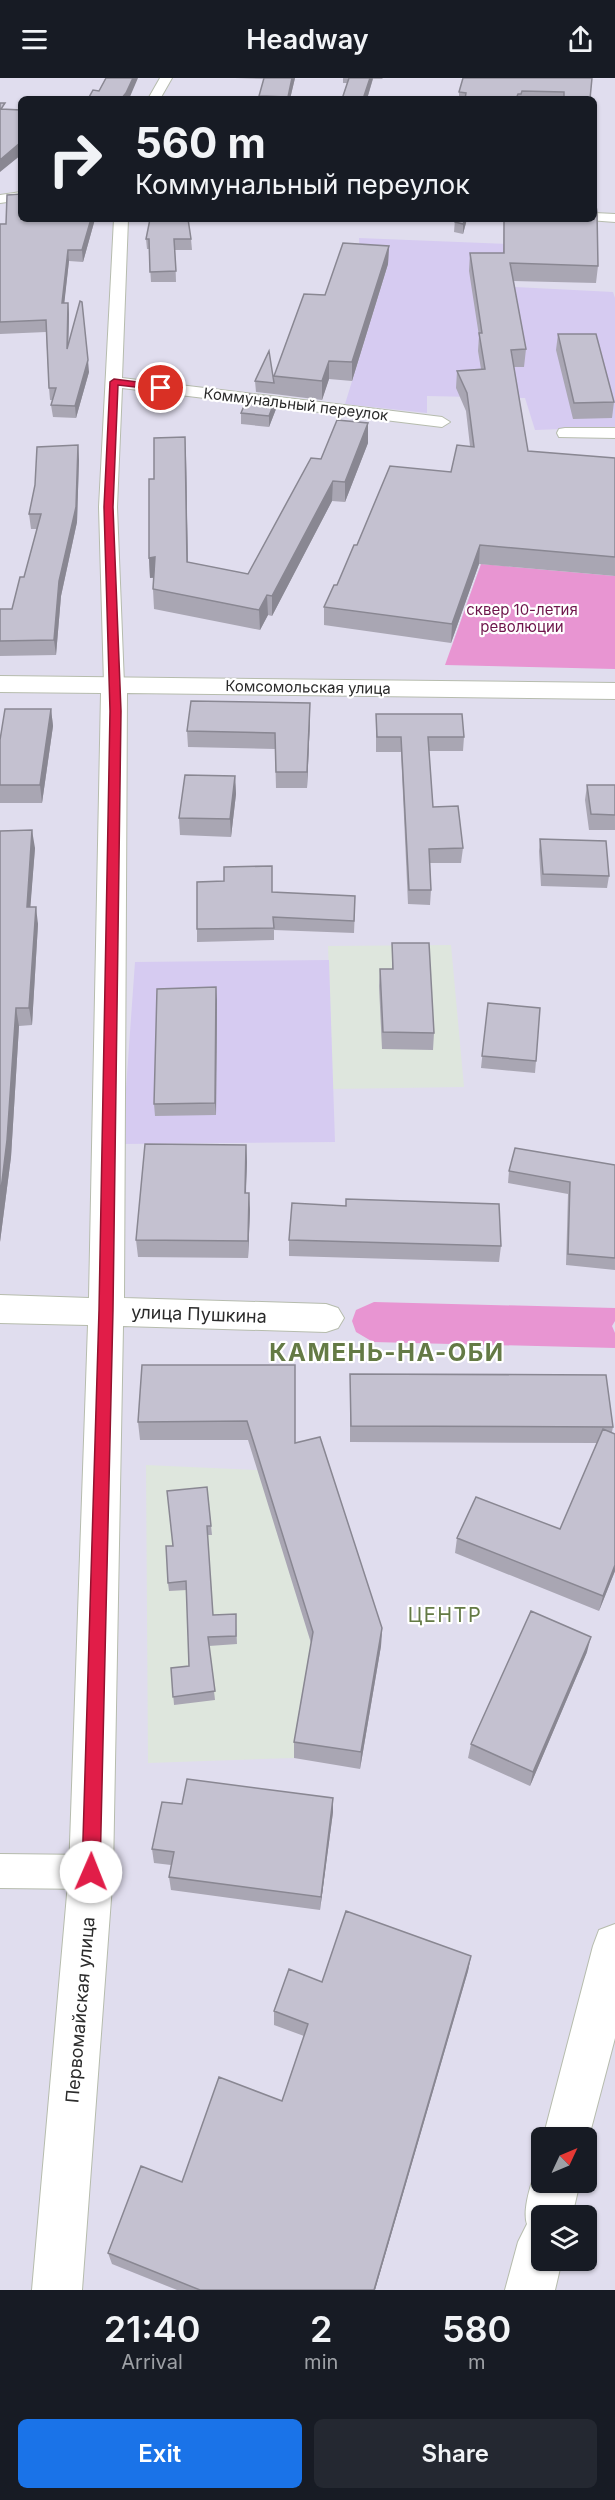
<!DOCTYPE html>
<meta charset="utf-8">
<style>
:root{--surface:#171b24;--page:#242831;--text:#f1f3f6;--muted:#9ea1a6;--accent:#1a73e8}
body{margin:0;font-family:Inter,sans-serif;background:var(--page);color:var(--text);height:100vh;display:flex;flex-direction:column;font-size:22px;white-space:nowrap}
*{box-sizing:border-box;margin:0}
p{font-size:20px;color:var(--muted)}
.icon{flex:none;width:33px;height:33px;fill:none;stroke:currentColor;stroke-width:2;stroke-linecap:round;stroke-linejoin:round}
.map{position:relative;height:2212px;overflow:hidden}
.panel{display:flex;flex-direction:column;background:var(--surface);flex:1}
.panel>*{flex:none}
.banner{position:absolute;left:18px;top:18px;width:579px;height:126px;border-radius:9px;box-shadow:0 2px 4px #0004;background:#171b24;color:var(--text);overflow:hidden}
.needle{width:39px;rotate:46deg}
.tools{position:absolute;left:531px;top:2049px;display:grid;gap:12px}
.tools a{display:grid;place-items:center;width:66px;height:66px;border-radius:9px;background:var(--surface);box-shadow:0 2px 4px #0004;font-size:30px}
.pin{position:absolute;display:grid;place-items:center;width:51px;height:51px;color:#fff;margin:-26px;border:3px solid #fff;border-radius:50%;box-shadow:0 2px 6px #0007}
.me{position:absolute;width:66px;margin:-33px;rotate:1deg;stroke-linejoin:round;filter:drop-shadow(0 0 4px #0008)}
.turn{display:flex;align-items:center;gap:21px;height:126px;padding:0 18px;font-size:27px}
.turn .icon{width:78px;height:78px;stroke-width:2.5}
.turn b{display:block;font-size:42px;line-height:51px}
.eta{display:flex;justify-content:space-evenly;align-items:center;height:102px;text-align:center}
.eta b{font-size:36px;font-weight:600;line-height:42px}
.cta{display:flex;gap:12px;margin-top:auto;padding:12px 18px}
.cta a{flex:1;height:69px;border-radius:9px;background:var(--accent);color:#fff;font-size:24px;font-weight:600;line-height:69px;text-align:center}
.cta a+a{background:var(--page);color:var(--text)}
header{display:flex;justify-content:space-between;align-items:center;height:78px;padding:0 18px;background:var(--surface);font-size:27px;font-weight:600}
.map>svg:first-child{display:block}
.industrial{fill:#dee6dd}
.education{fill:#d6cbf1}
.green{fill:#e895d2}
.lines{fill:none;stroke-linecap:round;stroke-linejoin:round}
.street-casing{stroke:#b6bcad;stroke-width:2}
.secondary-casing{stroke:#b6bcad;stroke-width:2}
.street{fill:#fff;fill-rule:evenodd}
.secondary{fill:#fff;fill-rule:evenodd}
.wall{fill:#a9a6b3}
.shaded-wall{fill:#898792}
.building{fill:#c4c1d0;stroke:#898792;stroke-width:1.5}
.route{fill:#e11d48;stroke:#92132f;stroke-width:1.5}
.labels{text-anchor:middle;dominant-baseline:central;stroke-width:4.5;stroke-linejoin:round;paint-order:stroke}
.far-street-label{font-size:15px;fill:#2b2b2b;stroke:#fff}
.far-park-label{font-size:15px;fill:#6e154b;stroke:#fff}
.street-label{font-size:18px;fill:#2b2b2b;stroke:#fff}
.neighbourhood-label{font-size:20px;letter-spacing:1.5px;fill:#647a45;stroke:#fff}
.district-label{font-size:24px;font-weight:bold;letter-spacing:1.5px;fill:#647a45;stroke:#fff}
</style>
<header><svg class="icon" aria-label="menu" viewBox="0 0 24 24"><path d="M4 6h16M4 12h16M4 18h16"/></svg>Headway<svg class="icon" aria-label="share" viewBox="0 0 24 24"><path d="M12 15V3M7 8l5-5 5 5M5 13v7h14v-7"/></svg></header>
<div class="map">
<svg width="615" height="2212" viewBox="0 0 615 2212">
<rect width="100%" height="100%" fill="#e0ddee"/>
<path class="industrial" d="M451,867l13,142 -131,2 -5,-143z
M146,1387l112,5 55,179 -19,109 -146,5z"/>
<path class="education" d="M359,160l149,6 7,43 98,5 2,6v129l-80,3 -10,-32 -98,-2v17l-82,-9 43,-140 -28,-2z
M329,882l6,182 -213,2 13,-182z"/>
<path class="green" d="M481,486l134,12v93l-170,-4z
M374,1224l241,6v13l-3,5 3,7v15l-242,-6 -17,-10 -4,-11 4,-11z"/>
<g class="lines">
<defs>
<path id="street" d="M160,0h12l-12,21h-12z
M21,114v8l-21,3v-8z
M594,135l21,1v8l-26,-2 5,-1z
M114,141h14l-6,159 320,39 8,5 -8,5 -320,-39 -5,119 7,177 -3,4h-14l-3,-4 -5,-177z
M565,350h50v10l-56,-1 -2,-4 2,-4z
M0,1776l91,1 12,5 5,12 -5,12 -12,5 -91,-1z"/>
<path id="secondary" d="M0,598l615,7v16l-488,-6 -3,605 202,6 12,4 6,10 -6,10 -12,4 -203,-6 -10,546 -31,418h-50l37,-418 19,-547 -88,-2v-28l89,3 12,-605 -101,-1z
M615,1846v114l-29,110v-10h-43l50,-192 6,-16z
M542,2086v18h38l-8,34h-30v44h20l-7,30h-50l13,-48 9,-18c-5,-13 5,-51 15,-60z"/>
</defs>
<use href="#street" class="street-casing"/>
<use href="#secondary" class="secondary-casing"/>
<use href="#street" class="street"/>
<use href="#secondary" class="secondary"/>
</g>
<path class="wall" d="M235,0h60l-5,21h-31l5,-20z
M343,0h40l-1,1h-9l-6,20h-25l5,-16h-4z
M592,0l-2,21h-131v-7z
M594,127l4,61 -2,17 -83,-2 13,68 -2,18h-10l14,84 87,7v118l-136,-12 -28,79 -127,-18v-18l13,-22 20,-40 94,-73 19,-26 -4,-35 -10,-23 1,-17 24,-2 -3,-18 1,-15 -10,-65 1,-18h33l1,-34h90z
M95,141l-12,43 -14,-1 -5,42h4l1,11 -1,30 21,28 -13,46 -23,-1 -2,-12 2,-5h-3l-1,-12 -3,-56 -46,2v-110z
M455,141h12l-4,15 -9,-2z
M146,161h45l1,11h-17l1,32h-25l-2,-33h-2z
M389,168l-1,18 -36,117 -23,-2 -7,21 -48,-6v-18l51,-81z
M558,256l56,68 -2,16 -39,1 -17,-69z
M255,303l19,2v11l-18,-2z
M276,320v11l-7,18 -28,-3v-11z
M368,345v20l-23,59 -13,-1 -60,115 -4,-1 -8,15 -106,-21 -1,-20 1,-11h-4l-1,-20 5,-79 32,-23 2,106 60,12 73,-115z
M78,367l1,15 -2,62 -16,74 -5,59 -56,1v-47h12l12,-32 13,-48h-6l-2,-15z
M51,631l2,17 -11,77h-42v-63z
M376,636l88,23 -1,14h-34l4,56 30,41 -2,15h-31l1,27 -1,15 -22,-1 -7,-152h-25z
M310,641l-3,69h-31l-1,-39 -87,-2 -1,-16z
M235,698l1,18 -5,43 -51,-2 -1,-17z
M587,707h28v45h-26l-4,-30z
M0,753l35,17 -5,59 8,17 -6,101 -13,1 -8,131 -11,85z
M540,761l69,37 -2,12 -66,-2 -2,-35z
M272,814l83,16 -1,25 -80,-3v10l-77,2v-13z
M392,865l42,90 -1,17 -51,-1 -3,-63 1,-17h12z
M217,922l-1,115 -61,1 -1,-12z
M488,925l48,58 -1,12 -54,-5z
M246,1067l1,17 -1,31 4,17 -2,48 -110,-1 -2,-17z
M615,1087v105l-49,-5 2,-71 -60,-11 1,-12z
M289,1162l212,6 -2,16 -210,-6z
M142,1287l153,78 87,185 -1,18 -21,123 -66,-11v-16l17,-99 -63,-203h-108l-2,-18z
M350,1296l263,53 -1,5 3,139 -16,40 -144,-58 2,-15 103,-9 37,-86 -247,-1z
M207,1409l5,48h-5l6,80 23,8 1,21 -28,2 6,54 -41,5 -3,-37 18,-2 -2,-76 -18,1 -1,-8 5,-37z
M587,1574l-57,134 -62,-28 3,-14z
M333,1720v14l-13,98 -149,-20 -2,-13 2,-12 -17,-2 -2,-14 30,-45z
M471,1878l-3,15 -93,319h-198l-65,-26 -4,-11 74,-71 100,-81 22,-65 -30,-11v-14l48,-29z"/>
<path class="shaded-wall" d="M133,0h5l-9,21h-8z
M292,0h3l-5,21h-2z
M370,0h3l-6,21h-4z
M21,64v13l-21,17v-12z
M91,141h4l-12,43 -1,-12z
M465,141h2l-4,15v-10z
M389,168l-1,18 -36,117v-19z
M68,172l1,11 -6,54 -1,-12z
M68,225l1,11 -1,47 -1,-12z
M88,282l1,12 -13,46 -1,-12z
M329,283v18l-7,21v-19z
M276,320v11l-7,18v-11z
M368,345v20l-23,59v-20z
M185,359l1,19 2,126 -1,-20z
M78,367l1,15 -2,62 -16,74 -5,59 -2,-15 5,-59z
M333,403l-1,20 -60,115v-20z
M480,467l-1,19 -28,79 1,-19z
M155,479l2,20 -7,1 -1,-20z
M267,517l1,20 -8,15 -1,-20z
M310,625v16l-3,69v-16z
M51,631l2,17 -11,77 -2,-18z
M235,698l1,18 -5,43 -1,-18z
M32,752l3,18 -6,77 -2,-18z
M36,829l2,17 -6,101 -3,-17z
M216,909l1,13 -1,115 -1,-12z
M16,930l3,18 -8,131 -11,85v-44z
M246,1067l1,17 -2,48v-17z
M249,1115l1,17 -2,48v-17z
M615,1487v6l-16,40 4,-15z
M382,1550l-1,18 -21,123 1,-17z
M591,1559l-4,15 -57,134 3,-14z
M333,1720v14l-13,98 1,-13z
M471,1878l-3,15 -93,319h-1z"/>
<path class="building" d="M106,0h27l-7,15 -5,6h-33l5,-9 6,1z
M264,0h28l-4,19 -29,-1z
M349,0h21l-7,21h-21z
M463,0h129l-2,21h-26v-7l-42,-1 -1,3h-3l-2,5h-51l1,-6 -7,-1z
M0,25h5l-4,6 20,1v32l-21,18z
M594,98h1v18l-1,5z
M21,116v25h70l-9,31h-14l-6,53h6l-1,46 13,-48 2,1 6,58 -13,46 -24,-1 5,-17h-7l-3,-68 -46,2v-98h6l1,-29z
M594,127l2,1 1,6 1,54 -88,-3 16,86 -15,1 17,101 87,7v99l-135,-12 -28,79 -128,-17 10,-22h3l17,-40h3l33,-79 61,6 6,-27 17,2 -7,-54 -10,-22 28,-2 -6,-36h3l-12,-80h34v-34h90z
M150,141h38l3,20h-17l2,32 -26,1 -1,-33h-3z
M455,141h10l-2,5 -8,-2z
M343,165l46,3 -37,116 -23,-1 -7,20 -48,-5 30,-82 21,1z
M558,256h38l18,68 -40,1z
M269,273l5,32 -19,-2z
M249,316l27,4 -7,18 -28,-3z
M337,342l31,3 -23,59 -12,-1 -61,115 -5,-1 -8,15 -106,-21 2,-32 -6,1v-79h5v-41l31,-1 2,125 61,12 63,-116 10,1z
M78,367l-2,62 -17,74 -5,59 -54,1v-32h12l8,-32h4l17,-63h-12l6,-29 2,-38z
M191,623l119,2 -3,69h-31l-1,-39 -88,-2z
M5,631h46l-11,76h-40v-45z
M376,636h86l2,23h-36l5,70 25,-1 5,42 -34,1 2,41h-22l-8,-153h-24z
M185,697l50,1 -5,43 -51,-1z
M587,707h28v30l-24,-1z
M32,752l-5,77h9l-7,101h-13l-9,132 -7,58v-367z
M540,761l66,2 3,35 -66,-2z
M272,788v26l83,4 -1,25 -81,-4 1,11 -77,1v-47l27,-1v-14z
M392,865h37l5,90 -51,-1 -3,-63h13z
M216,909l-1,116 -61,1 3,-115z
M488,925l52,5 -4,53 -54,-5z
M145,1066l101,1 -1,48h4l-1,48 -112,-1z
M515,1070l100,17v93l-47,-4 2,-72 -61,-11z
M346,1121l153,5 2,42 -212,-6 3,-37 54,3z
M142,1287h153v78l25,-6 62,191 -21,124 -67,-10 19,-110 -66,-211 -109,1z
M350,1296l256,1 7,52 -262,-1z
M603,1351l12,5v131l-12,31 -146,-58 19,-41 84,32z
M207,1409l4,39h-4l6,89 23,-1v22l-28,1 7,54 -42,6 -2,-29 18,-2 -3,-85 -18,2 -2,-37h7l-6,-55z
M531,1533l60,26 -58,135 -62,-28z
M187,1701l146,19 -12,99 -152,-20 5,-25 -22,-3 10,-47 20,2z
M346,1833l125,45 -97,334h-174l-92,-37 33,-87 41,16 37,-105 63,24 26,-77 -34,-13 15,-42 33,13z"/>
<path class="route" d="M114,301l47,6 4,3 -4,2 -43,-5 -5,122 8,204 -8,599 -13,562 -2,6 -7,3 -6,-3 -3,-6 17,-562 11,-599 -6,-204 6,-125z"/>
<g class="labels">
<g class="far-street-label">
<text transform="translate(296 326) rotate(7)">Коммунальный переулок</text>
<text transform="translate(308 609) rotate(1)">Комсомольская улица</text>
</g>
<g class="far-park-label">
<text x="522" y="531">сквер 10-летия<tspan x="522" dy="17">революции</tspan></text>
</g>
<g class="street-label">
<text transform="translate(199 1236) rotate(2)">улица Пушкина</text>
<text transform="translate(80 1932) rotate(-85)">Первомайская улица</text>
</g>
<g class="neighbourhood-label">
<text x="445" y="1537">ЦЕНТР</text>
</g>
<g class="district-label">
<text x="387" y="1274">КАМЕНЬ-НА-ОБИ</text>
</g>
</g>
</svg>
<div class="tools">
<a><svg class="needle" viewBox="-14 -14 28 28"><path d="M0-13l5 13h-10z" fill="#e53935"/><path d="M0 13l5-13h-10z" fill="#9ea1a6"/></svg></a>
<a><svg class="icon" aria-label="layers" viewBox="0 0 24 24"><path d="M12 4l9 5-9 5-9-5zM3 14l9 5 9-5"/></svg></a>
</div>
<div class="pin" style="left:161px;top:310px;background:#d93025"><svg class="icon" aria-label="arrive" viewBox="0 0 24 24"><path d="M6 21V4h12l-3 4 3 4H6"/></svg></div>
<svg class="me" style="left:91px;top:1794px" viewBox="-20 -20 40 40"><circle r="19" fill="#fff"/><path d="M0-13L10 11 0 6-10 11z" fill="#e11d48"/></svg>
<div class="banner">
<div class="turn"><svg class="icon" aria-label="right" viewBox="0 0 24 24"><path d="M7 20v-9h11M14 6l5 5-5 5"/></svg><div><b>560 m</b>Коммунальный переулок</div></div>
</div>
</div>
<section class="panel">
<div class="eta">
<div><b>21:40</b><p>Arrival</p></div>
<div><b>2</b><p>min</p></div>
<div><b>580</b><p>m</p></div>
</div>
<div class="cta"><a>Exit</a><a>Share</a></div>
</section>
